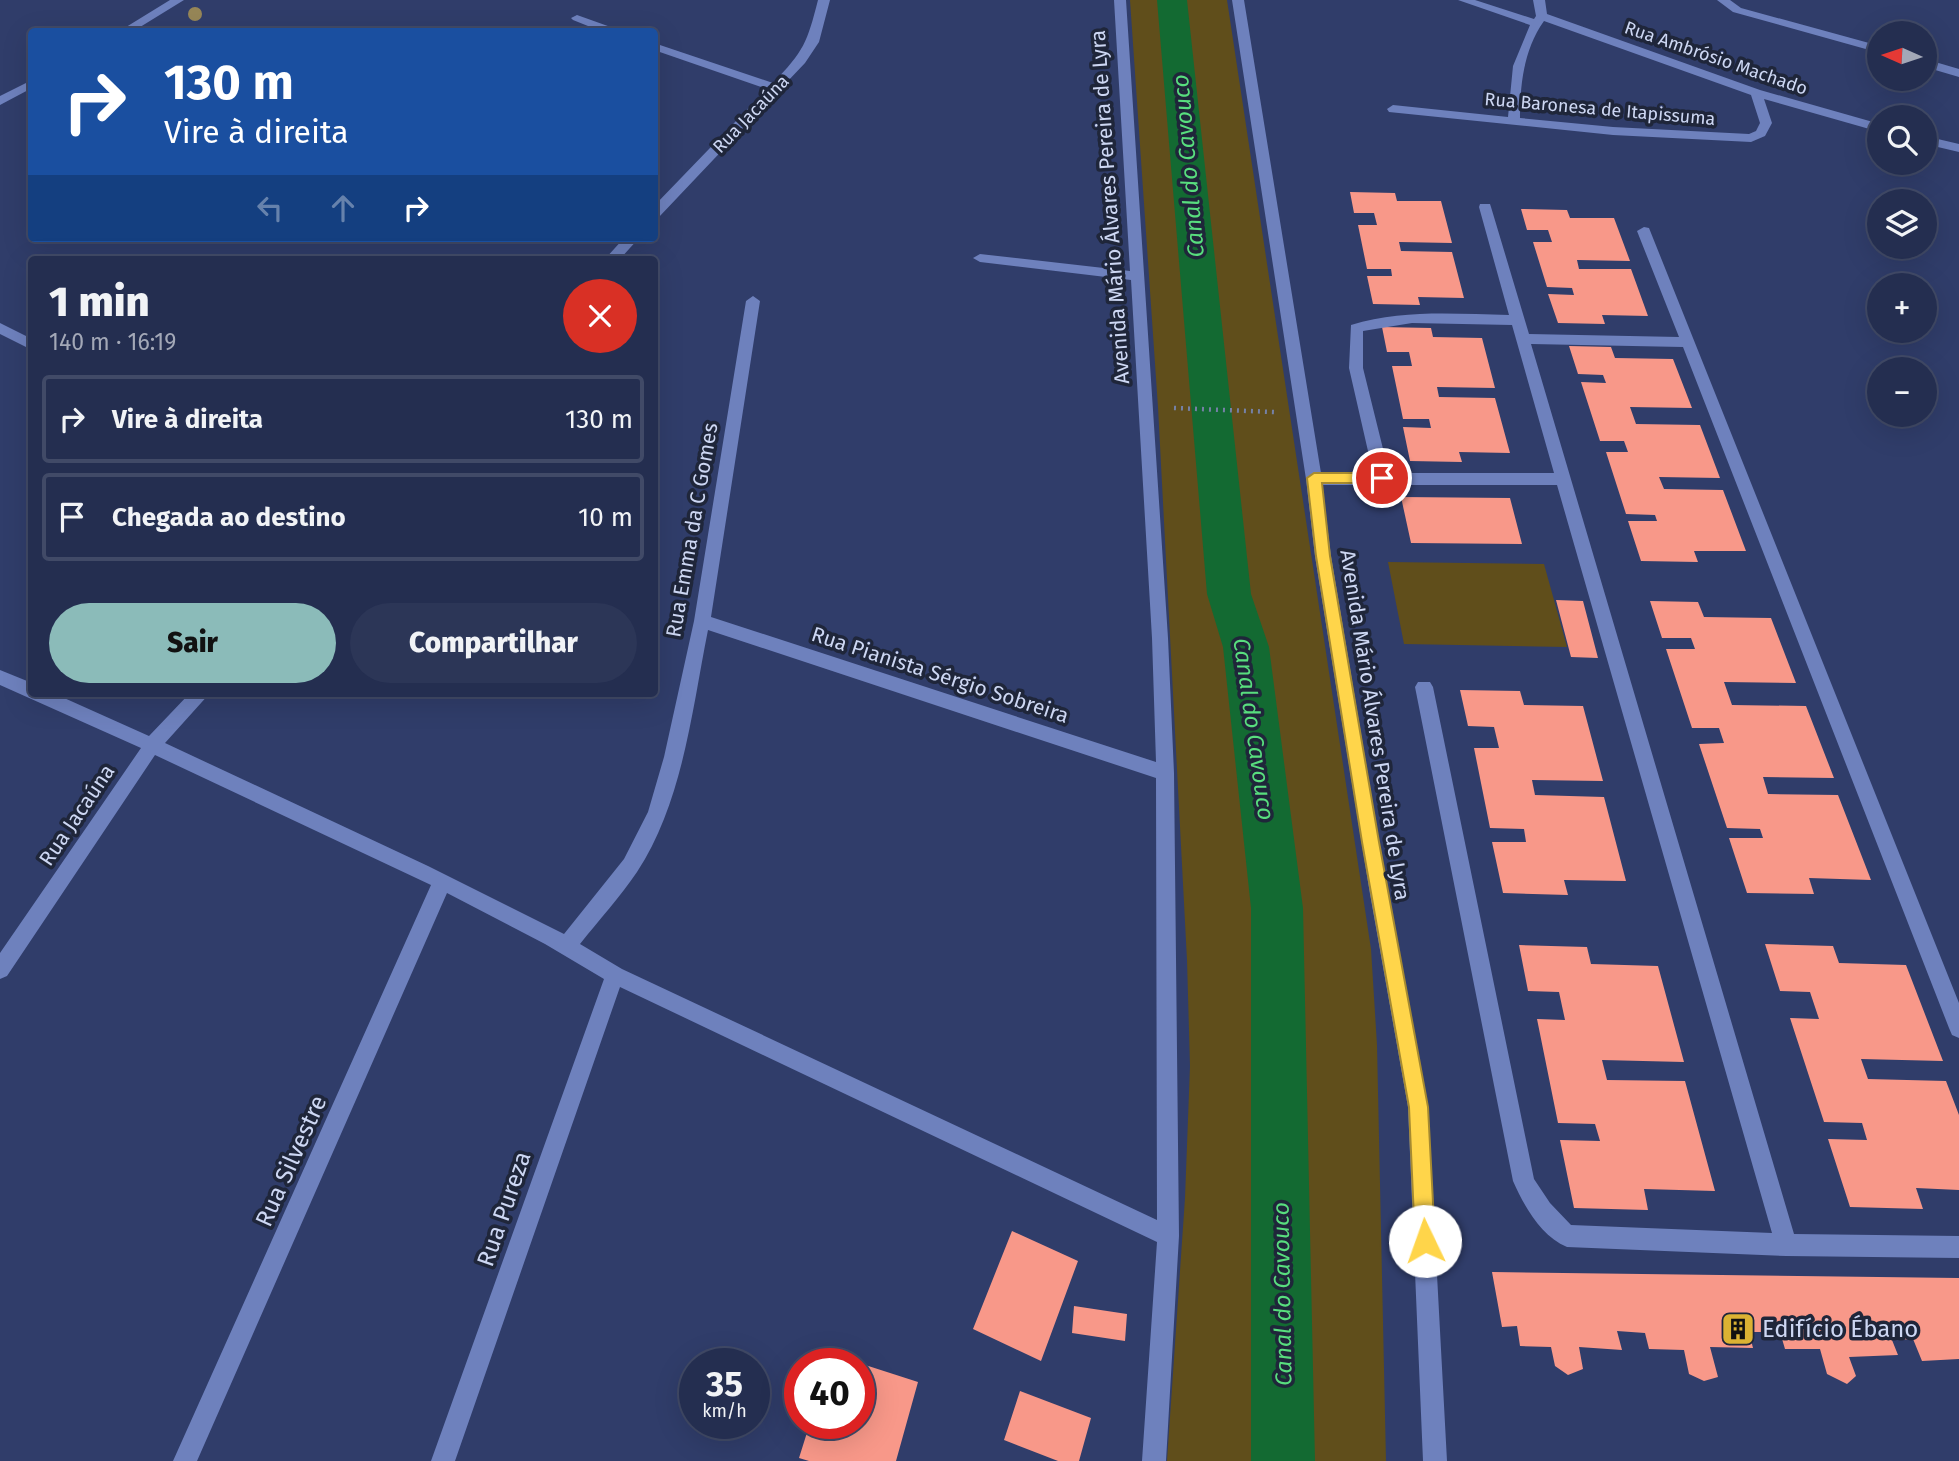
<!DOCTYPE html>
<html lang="pt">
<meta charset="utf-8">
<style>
:root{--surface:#242e50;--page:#2c3657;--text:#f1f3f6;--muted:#a3a8b7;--line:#414a67;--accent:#8bbbb9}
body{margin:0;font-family:"Fira Sans",sans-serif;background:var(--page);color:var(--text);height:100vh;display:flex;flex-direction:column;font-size:26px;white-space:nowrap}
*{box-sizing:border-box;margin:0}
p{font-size:23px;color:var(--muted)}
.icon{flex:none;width:38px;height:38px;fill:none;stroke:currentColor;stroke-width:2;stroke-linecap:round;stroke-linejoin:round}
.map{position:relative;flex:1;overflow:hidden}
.sheet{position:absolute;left:28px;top:256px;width:630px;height:441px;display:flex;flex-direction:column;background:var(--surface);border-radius:7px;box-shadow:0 7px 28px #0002,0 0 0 2px var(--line)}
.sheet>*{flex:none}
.banner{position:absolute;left:28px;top:28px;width:630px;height:214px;border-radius:7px;box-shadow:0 7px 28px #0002,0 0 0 2px var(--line);background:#1a4fa0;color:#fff;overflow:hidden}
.needle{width:46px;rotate:273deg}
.tools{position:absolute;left:1867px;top:21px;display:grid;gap:14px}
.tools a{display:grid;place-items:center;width:70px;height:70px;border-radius:50%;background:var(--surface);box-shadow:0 7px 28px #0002,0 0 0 2px var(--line);font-size:35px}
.speed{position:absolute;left:679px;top:1348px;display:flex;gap:14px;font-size:35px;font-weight:700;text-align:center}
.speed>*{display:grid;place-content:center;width:91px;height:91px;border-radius:50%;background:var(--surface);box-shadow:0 7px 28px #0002,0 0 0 2px var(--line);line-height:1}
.speed small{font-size:18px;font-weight:400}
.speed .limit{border:10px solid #d22;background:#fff;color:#111}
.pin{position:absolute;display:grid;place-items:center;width:60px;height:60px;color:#fff;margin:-30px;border:4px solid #fff;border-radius:50%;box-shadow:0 2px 7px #0007}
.me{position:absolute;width:77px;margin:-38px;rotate:357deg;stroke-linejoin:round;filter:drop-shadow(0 0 5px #0008)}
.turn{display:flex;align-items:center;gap:24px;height:147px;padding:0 21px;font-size:32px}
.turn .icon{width:91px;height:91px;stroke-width:2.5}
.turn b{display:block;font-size:49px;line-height:60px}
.lanes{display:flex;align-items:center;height:66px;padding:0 21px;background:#0003;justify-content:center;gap:35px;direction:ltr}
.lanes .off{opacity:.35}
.round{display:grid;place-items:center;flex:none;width:74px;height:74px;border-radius:37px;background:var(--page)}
.summary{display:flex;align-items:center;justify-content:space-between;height:119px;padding:0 21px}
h1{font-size:42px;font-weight:800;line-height:52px}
.button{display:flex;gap:14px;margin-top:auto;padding:14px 21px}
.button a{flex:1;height:80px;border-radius:42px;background:var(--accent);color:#111;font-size:28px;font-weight:800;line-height:80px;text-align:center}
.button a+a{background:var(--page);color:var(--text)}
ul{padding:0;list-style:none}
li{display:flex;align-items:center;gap:21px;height:88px;margin:0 14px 10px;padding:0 7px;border:4px solid var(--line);border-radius:7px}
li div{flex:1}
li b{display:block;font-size:26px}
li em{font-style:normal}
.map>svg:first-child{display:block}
.green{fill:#604e1b}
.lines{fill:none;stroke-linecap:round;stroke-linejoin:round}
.canal{fill:#136a32;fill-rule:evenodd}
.building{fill:#f89889}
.path{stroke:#7581a6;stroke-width:4.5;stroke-dasharray:2 5;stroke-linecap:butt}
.minor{fill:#6e81bd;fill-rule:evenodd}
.tree{fill:#968657}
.route{fill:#ffd54a;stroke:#a68a30;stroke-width:2}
.labels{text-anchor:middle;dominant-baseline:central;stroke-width:7;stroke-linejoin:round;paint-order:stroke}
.far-street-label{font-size:18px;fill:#cdd7f3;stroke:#1f263a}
.street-label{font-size:21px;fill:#cdd7f3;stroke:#1f263a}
.water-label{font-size:23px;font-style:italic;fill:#58de7e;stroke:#1f263a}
.near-street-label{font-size:24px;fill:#cdd7f3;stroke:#1f263a}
.near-poi-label{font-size:24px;fill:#cdd7f3;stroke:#1f263a;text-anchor:start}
</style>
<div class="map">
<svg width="1959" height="1461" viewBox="0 0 1959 1461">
<rect width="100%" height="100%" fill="#303d6a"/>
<path class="green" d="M1130,0h97l144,949 6,96 9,416h-219l18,-263 5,-132 -3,-106 -29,-553z
M1388,562l156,2 23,83 -163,-3z"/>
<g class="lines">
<path class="canal" d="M1157,0h30l64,594 18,53 34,261 12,553h-64v-553l-28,-261 -16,-53z"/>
</g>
<path class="building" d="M1350,192l45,1 2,8h44l11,42 -53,-1 2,9 51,1 12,46 -46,-1 2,8 -47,-1 -6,-28h25l-1,-7h-24l-9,-44h19l-3,-12h-20z
M1521,209l46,1 3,8h44l16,43 -53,-1 2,9h52l17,47 -46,-1 3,9 -47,-1 -10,-29 26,1 -2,-7 -25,-1 -14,-45h19l-4,-12h-21z
M1382,327l49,1 2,9 49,1 13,50 -58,-1 2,10 56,1 15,55 -51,-1 3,10 -52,-1 -7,-34 28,1 -2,-9h-26l-11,-53h20l-3,-14h-22z
M1569,346l42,1 4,11 58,1 19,49 -62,-1 6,17 64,1 20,53 -61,-1 5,12 59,1 23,61h-52l4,11 -57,-1 -13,-40h29l-2,-6 -29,-1 -20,-62h22l-4,-11h-24l-19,-59 25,1 -3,-8 -25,-1z
M1401,497l109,1 12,46 -111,-1z
M1556,600l27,1 15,57 -27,-1z
M1650,601l48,1 6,15 67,1 25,65 -72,-1 8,23 74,1 28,72 -71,-1 5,17 70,1 33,85 -62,-2 5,16 -67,-1 -18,-55h34l-3,-9 -33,-1 -28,-84 25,-1 -5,-15h-27l-26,-79h29l-4,-11h-29z
M1460,690l60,1 4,14 59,1 20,75 -71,-1 3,15 69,2 22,84 -62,-1 4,15 -65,-2 -11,-51h34l-2,-13 -34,-1 -16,-80h25l-5,-21 -26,-1z
M1765,944l68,2 6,17 67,2 37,96 -82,-2 7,20 78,2 13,34v75l-43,-2 7,21 -73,-2 -22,-68 39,1 -5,-17 -38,-1 -34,-104 29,1 -9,-27 -30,-1z
M1519,945l68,2 4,17 67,2 26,96 -82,-2 5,20 78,1 30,110 -71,-2 4,21 -74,-2 -14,-68 40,1 -5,-17 -37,-1 -21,-104 28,1 -6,-28 -31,-1z
M1012,1231l66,30 -37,100 -68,-32z
M1492,1272l467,6v81l-37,2 -9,-22 -21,1 6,15 -49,2 7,19 -9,8 -20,-10 -7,-25h-35l-5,-17h-31l4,16 -43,-1 8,30 -14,4 -15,-7 -5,-24 -35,-1 -4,-16 -28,-2 5,19 -43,-3 4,22 -15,6 -13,-9 -4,-19 -31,-1 -3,-20 -15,1z
M1074,1306l53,8 -2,27 -53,-8z
M831,1354l26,9h-29z
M859,1363l59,19 -22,79h-87l-10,-3 11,-35h49z
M1020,1391l71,27 -12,43h-21l-54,-21z"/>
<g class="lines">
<path class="path" d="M1174,408l100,4"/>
<path class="minor" d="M170,0h14l-52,32h-14z
M818,0h12l-11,42 -14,21 -146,154 -5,1v-12l113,-117 -113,-39v-7l119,40c31,-32 34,-40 45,-83z
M1114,0h12l42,638 6,135 5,463 -13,225h-24l15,-219 -537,-255 -165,474h-24l173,-482 -59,-35 -98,-51 -250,568h-24l258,-576 -276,-130 -148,221 -7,3v-26l141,-205 -141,-63v-15l32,13v10h21l96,43 41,-43h20l-45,50 263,123 136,68 60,-75 24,-47 16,-55 30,-136 52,-320 7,-5 7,5 -49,316 445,145 -4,-124 -21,-358 -151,-18 -7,-4 7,-4 150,17zM708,630l448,148 1,442 -535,-251 -42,-25c19,-24 40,-47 57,-72 46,-70 55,-162 71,-242z
M1232,0h12l77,473h52l-24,-105 2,-43c52,-16 105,-11 158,-10l-30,-108 1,-3h10l1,3 38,127 150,3 -42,-106 7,-4 5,1 310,775v35l-7,-3 -3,-7 -266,-681 -152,-3 263,890 165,2v22l-173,-2 -219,-9c-26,-11 -43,-41 -54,-66l-98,-494 3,-5h12l3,5 101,492 16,24 21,22 201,8 -215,-748h-235l9,71 57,338 40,213 19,354h-24l-15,-354 -38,-213 -55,-338 -9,-77zM1412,323l100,2 42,148h-165l-26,-105v-37z
M1458,0h17l59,19 2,-3 -3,-16h12l2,14 213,76 120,34v8l-116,-33 8,24 -7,13 -14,6 -138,-7 -224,-23 -2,-3 6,-4 115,12 5,-51 17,-41zM1544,21l207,74 9,28 -4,8 -7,3 -136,-7 -93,-9c0,-34 4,-69 24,-97z
M1717,0h13l11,8 139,38v7l-147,-41z
M577,15l42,15 1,2h-17l-30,-12 -2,-2z
M1925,59l34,10v8l-34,-10z
M32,80v8l-32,17v-9z
M1925,136l34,8v8l-34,-8z
M624,238h15l-19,21h-15z
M0,323l32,16v11l-32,-16z"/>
</g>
<circle class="tree" cx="195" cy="14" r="7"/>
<path class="route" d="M1314,473h68l7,5 -7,5h-60l8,73 49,286 49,265 7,134 -3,7 -7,3 -7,-3 -3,-7 -6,-134 -47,-265 -46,-286 -9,-78z"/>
<defs>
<symbol id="building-square" viewBox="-11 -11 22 22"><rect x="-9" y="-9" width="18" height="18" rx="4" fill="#dbb233" stroke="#1f263a"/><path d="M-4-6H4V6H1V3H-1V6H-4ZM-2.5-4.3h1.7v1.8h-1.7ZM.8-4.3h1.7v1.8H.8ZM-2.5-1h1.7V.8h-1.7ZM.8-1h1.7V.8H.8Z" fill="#111"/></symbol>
</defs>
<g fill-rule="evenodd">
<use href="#building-square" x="1719" y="1310" width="38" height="38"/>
</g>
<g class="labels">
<g class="far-street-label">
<text transform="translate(1716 58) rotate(19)">Rua Ambrósio Machado</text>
<text transform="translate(1600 109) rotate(5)">Rua Baronesa de Itapissuma</text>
<text transform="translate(751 114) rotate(-46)">Rua Jacaúna</text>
</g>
<g class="street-label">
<text transform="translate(1110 207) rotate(-94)">Avenida Mário Álvares Pereira de Lyra</text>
<text transform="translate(692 530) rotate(-80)">Rua Emma da C Gomes</text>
<text transform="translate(940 675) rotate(18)">Rua Pianista Sérgio Sobreira</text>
<text transform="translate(1375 725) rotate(81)">Avenida Mário Álvares Pereira de Lyra</text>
<text transform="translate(77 815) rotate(-56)">Rua Jacaúna</text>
</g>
<g class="water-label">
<text transform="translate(1188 166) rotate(-95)">Canal do Cavouco</text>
<text transform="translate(1254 729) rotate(82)">Canal do Cavouco</text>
<text transform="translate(1282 1294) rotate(-91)">Canal do Cavouco</text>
</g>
<g class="near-street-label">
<text transform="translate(291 1161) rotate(-66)">Rua Silvestre</text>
<text transform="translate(504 1209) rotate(-71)">Rua Pureza</text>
</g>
<g class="near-poi-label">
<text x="1762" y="1329">Edifício Ébano</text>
</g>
</g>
</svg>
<div class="tools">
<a><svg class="needle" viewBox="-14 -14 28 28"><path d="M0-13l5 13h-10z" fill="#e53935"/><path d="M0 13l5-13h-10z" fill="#a3a8b7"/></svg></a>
<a><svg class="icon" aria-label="search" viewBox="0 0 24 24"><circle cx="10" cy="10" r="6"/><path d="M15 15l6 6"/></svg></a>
<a><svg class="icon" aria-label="layers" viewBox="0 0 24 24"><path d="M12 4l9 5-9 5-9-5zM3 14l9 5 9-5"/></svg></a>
<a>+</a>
<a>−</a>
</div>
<div class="speed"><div>35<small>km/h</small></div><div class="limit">40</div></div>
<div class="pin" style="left:1382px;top:478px;background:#d93025"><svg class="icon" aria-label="arrive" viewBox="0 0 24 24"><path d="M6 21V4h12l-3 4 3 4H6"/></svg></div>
<svg class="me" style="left:1425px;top:1241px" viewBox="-20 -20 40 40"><circle r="19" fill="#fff"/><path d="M0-13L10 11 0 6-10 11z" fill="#ffd54a"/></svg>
<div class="banner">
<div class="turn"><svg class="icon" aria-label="right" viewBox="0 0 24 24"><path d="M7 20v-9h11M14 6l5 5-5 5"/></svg><div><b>130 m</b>Vire à direita</div></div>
<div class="lanes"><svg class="icon off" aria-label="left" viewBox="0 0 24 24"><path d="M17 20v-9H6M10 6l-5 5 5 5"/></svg><svg class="icon off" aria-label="ahead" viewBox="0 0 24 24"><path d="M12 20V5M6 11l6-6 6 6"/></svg><svg class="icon" aria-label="right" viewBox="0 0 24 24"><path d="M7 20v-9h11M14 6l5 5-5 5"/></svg></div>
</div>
<section class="sheet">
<div class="summary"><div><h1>1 min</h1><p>140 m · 16:19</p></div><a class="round" style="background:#d93025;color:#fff"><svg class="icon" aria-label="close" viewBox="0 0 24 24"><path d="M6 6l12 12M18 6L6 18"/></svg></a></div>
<ul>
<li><svg class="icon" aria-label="right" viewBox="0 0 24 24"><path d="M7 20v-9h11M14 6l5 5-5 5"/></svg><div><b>Vire à direita</b></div><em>130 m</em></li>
<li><svg class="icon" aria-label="arrive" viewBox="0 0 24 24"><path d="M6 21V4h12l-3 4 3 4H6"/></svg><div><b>Chegada ao destino</b></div><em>10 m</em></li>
</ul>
<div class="button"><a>Sair</a><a>Compartilhar</a></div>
</section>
</div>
